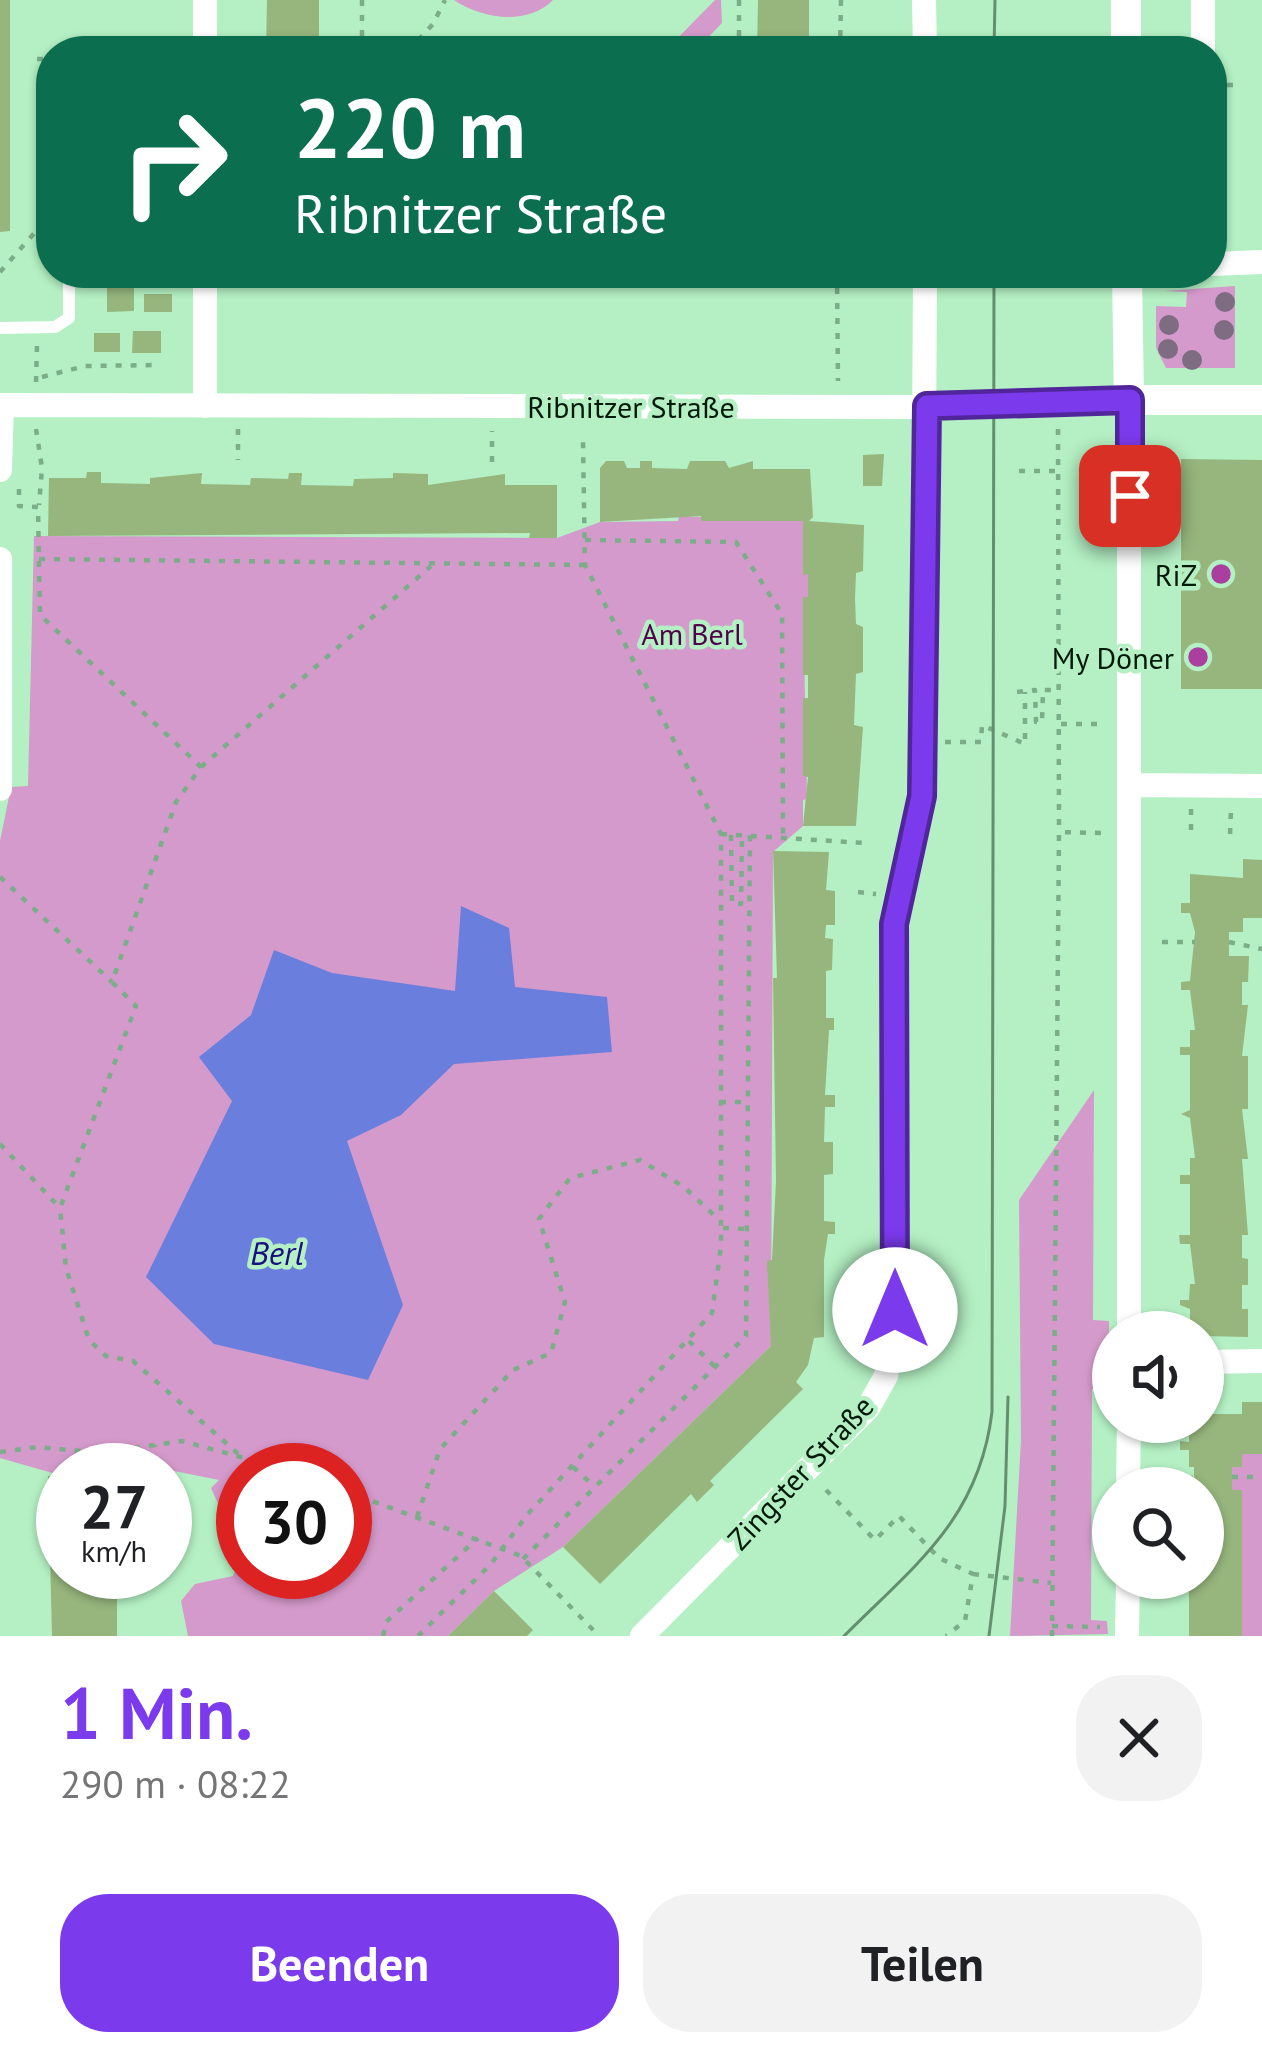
<!DOCTYPE html>
<html lang="de">
<meta charset="utf-8">
<style>
:root{--surface:#fff;--page:#f2f2f2;--text:#202124;--muted:#757577;--accent:#7c3aed}
body{margin:0;font-family:"PT Sans",sans-serif;background:var(--page);color:var(--text);height:100vh;display:flex;flex-direction:column;font-size:45px;white-space:nowrap}
*{box-sizing:border-box;margin:0}
p{font-size:39px;color:var(--muted)}
.icon{flex:none;width:66px;height:66px;fill:none;stroke:currentColor;stroke-width:2;stroke-linecap:round;stroke-linejoin:round}
.map{position:relative;height:1636px;overflow:hidden}
.details{display:flex;flex-direction:column;background:var(--surface);flex:1}
.details>*{flex:none}
.top-card{position:absolute;left:36px;top:36px;width:1191px;height:252px;border-radius:48px;box-shadow:0 3px 9px #0004;background:#0b6e4f;color:#fff;overflow:hidden}
.buttons{position:absolute;left:1092px;top:1311px;display:grid;gap:24px}
.buttons a{display:grid;place-items:center;width:132px;height:132px;border-radius:50%;background:var(--surface);box-shadow:0 3px 9px #0004;font-size:60px}
.speed{position:absolute;left:36px;top:1443px;display:flex;gap:24px;font-size:60px;font-weight:700;text-align:center}
.speed>*{display:grid;place-content:center;width:156px;height:156px;border-radius:50%;background:var(--surface);box-shadow:0 3px 9px #0004;line-height:1}
.speed small{font-size:30px;font-weight:400}
.speed .limit{border:18px solid #d22;background:#fff;color:#111}
.pin{position:absolute;display:grid;place-items:center;width:102px;height:102px;color:#fff;margin:-51px;border-radius:24px;box-shadow:0 6px 18px #0006}
.me{position:absolute;width:132px;margin:-66px;rotate:0deg;stroke-linejoin:round;filter:drop-shadow(0 0 9px #0008)}
.turn{display:flex;align-items:center;gap:42px;height:252px;padding:0 60px;font-size:54px}
.turn .icon{width:156px;height:156px;stroke-width:2.5}
.turn b{display:block;font-size:84px;line-height:102px}
.round{display:grid;place-items:center;flex:none;width:126px;height:126px;border-radius:48px;background:var(--page)}
.head{display:flex;align-items:center;justify-content:space-between;height:204px;padding:0 60px}
h1{font-size:72px;font-weight:700;line-height:90px;color:var(--accent)}
.button{display:flex;gap:24px;margin-top:auto;padding:24px 60px}
.button a{flex:1;height:138px;border-radius:48px;background:var(--accent);color:#fff;font-size:48px;font-weight:700;line-height:138px;text-align:center}
.button a+a{background:var(--page);color:var(--text)}
.map>svg:first-child{display:block}
.green{fill:#d49acb;fill-rule:evenodd}
.water{fill:#6a7fdd}
.building{fill:#96b67d}
.lines{fill:none;stroke-linecap:round;stroke-linejoin:round}
.path{stroke:#7cad89;stroke-width:4.5;stroke-dasharray:6 9;stroke-linecap:butt}
.service{stroke:#fff;stroke-width:12}
.minor{stroke:#fff;stroke-width:24}
.tertiary{stroke:#fff;stroke-width:30}
.tram{stroke:#648f6f;stroke-width:3}
.tree{fill:#7e6c82}
.route-casing{stroke:#51269a;stroke-width:30}
.route{stroke:#7c3aed;stroke-width:21}
.poi-dot{fill:#aa3f9f;stroke:#b4f0c3;stroke-width:4.5}
.labels{text-anchor:middle;dominant-baseline:central;stroke-width:9;stroke-linejoin:round;paint-order:stroke}
.street-label{font-size:30px;fill:#03190a;stroke:#b4f0c3}
.poi-label{font-size:30px;fill:#03190a;stroke:#b4f0c3;text-anchor:end}
.park-label{font-size:30px;fill:#52004c;stroke:#b4f0c3}
.water-label{font-size:33px;font-style:italic;fill:#1a0e81;stroke:#b4f0c3}
</style>
<div class="map">
<svg width="1262" height="1636" viewBox="0 0 1262 1636">
<rect width="100%" height="100%" fill="#b4f0c3"/>
<path class="green" d="M454,0h99c-26,26 -71,19 -99,0z
M715,0h6l1,23 -27,28h-30z
M1235,286v82h-69l-10,-20v-42l30,1 1,-15 -23,-1z
M679,516l124,5v53h5v23l-5,1 4,201 -4,1v26l-30,26 -2,494 -208,201 -69,44 -46,45h-260l-7,-35 14,-17 38,-8 8,-21 -30,-67 8,-8 -80,-16 -8,6h-68v6l-63,-18v-617l11,-54 17,-1 6,-250 523,2 43,-16 78,-1zM243,1470h102v102h-102z
M1094,1090l-1,230 16,1v68h-17l-1,231 16,1 1,13 -98,2 11,-196 -2,-240z
M1242,1454h20v182h-20l-10,-146v-23z"/>
<path class="water" d="M461,906l48,22 6,59 92,10 5,55 -158,12 -53,51 -54,26 56,164 -35,75 -154,-36 -68,-67 86,-176 -33,-44 52,-42 23,-65 58,23 123,18z"/>
<path class="building" d="M0,0h10v231l-10,1z
M267,0h52v51h-53z
M758,0h51v51h-52z
M134,276v35l-27,1v-35z
M144,294h28v18h-28z
M133,331h28v22h-29z
M94,333h26v19h-26z
M884,454l-2,32h-19v-31z
M1181,459l81,1v229h-81z
M606,461h18l3,7h13v-7h12v7l35,1 3,-8h35l4,7 24,-7v8h57l3,48 -4,4 55,4 -1,46 -7,2 -1,26 1,25 7,3v45l-7,2 -2,51 9,2 -7,99h-53l5,-49 -5,-1v-78h5v-23h-5v-78h5v-23l-5,1v-54h-102v-5l-101,6v-54z
M87,472h14v11l49,1v-6l52,-5 -1,11 49,1 1,-7 37,1 1,-6h13l-1,12 52,1 1,-7 39,-1v-5l35,1v11l77,-11v11h52v53h-28l1,-5 -482,3 1,-58h37z
M773,851l56,1 -3,38 9,1v34h-9l-1,13 8,1 -1,31 -6,1v47h8v12h-5l-4,65h10v12h-10l-1,35h9v32l-9,1v46l11,1v12h-7l-4,26v77l-10,1 -6,27 -12,17 7,7 -93,92 4,4 -17,17 -6,-8 -91,90 -37,-37 208,-201 -4,-85 5,-1 4,-79 -3,-203h4z
M1243,859l19,1v58h-19v14h-14v24h20l-1,26h-6v23h6l-6,51h6v53h-6l6,50h-6l6,76h-6v23l6,1v26h-6v24h6v28l-45,-1v-4h-13v-23l-10,-4v-5h9l1,-16h5l-5,-40h-10l-1,-9h11v-51h-10v-9h10v-17h5l-5,-40 -9,-4 9,-4v-55h-10v-8h10v-17h5l-5,-40h-9v-8l9,-1 5,-49 -5,-19h-9v-10h9v-29l53,4z
M1242,1402h20v52h-20v13h-10v23h10v146h-53v-44h-10v-9l24,-5v-90h-9v-21h-5v-17h-9v-9l9,1v-20h14v-8h39z
M48,1476h15v96h54v64h-65z
M494,1591l39,39 -6,6h-79z"/>
<g class="lines">
<path class="path" d="M362,0v51
M408,51l25,-27 12,-24
M739,51v-51
M840,51l1,-51
M37,59h14
M1212,85h30
M37,184h14
M0,272l37,-42
M837,273l1,108
M42,377l43,-11 74,-1
M36,382l1,-37
M36,429l6,39 -3,37
M238,429v31
M1058,429l1,403
M492,462v-31
M1019,471h39
M19,489v17l19,1 2,108 161,152 -25,35 -64,180 24,24 -76,202 6,60 23,72 17,16 27,5 110,97
M585,540l151,2 46,72 1,223
M39,559l546,6
M1017,692l18,-2 1,32h6l1,-32h16
M1061,724h42
M945,742h36l1,-17 43,19v-52
M201,767l230,-201
M1191,809v24
M721,834l143,9
M1230,834l1,-24
M731,835l1,69h9l1,-69
M0,877l112,105
M858,892l18,2
M1162,942h33
M1229,942l33,7
M720,1102h28
M0,1144l60,64
M723,1228l24,1
M689,1341l26,26
M0,1452l38,-5 62,6 82,-12 106,29
M155,1462v-17
M573,1467l22,20
M1157,1477l37,1
M1232,1477h30
M826,1490l49,50 24,-24 40,42 34,16 -8,47 -19,15
M345,1491l176,65 78,80
M417,1517l23,-68 73,-79 38,-17 14,-51 -26,-83 31,-41 70,-18 44,27 33,31
M523,1559l223,-223 4,-501
M973,1574l78,9
M1052,1626l48,1
M383,1636l3,-14 92,-84
M418,1636l73,-72 36,-49 185,-202 9,-67v-412l-136,-269 -2,-123
M1052,1636l7,-804 42,1"/>
<path class="service" d="M0,328l55,-1 14,-9v-45"/>
<path class="minor" d="M205,0v51
M924,0l1,51
M1203,0v51
M1212,264l50,-2
M205,273v133
M0,405l927,2 202,-7v932
M0,470l2,-65
M0,559v230
M1131,785l131,1
M1203,1362l59,-1
M1128,1488l1,-66
M642,1636l226,-228 18,-32 9,-66 -1,-386 28,-128 3,-523
M1127,1636l1,-58"/>
<path class="tertiary" d="M1126,0v51
M1127,273l2,127h133"/>
<path class="tram" d="M994,51l1,-51
M844,1636c72,-72 135,-117 148,-224l2,-1139
M989,1636l16,-130 3,-109"/>
</g>
<g class="tree">
<circle cx="1225" cy="302" r="10"/>
<circle cx="1169" cy="325" r="10"/>
<circle cx="1224" cy="330" r="10"/>
<circle cx="1168" cy="349" r="10"/>
<circle cx="1192" cy="360" r="10"/>
</g>
<g class="lines">
<defs>
<path id="route" d="M895,1310l-1,-386 28,-128 5,-390 203,-6v96"/>
</defs>
<use href="#route" class="route-casing"/>
<use href="#route" class="route"/>
</g>
<g class="poi-dot">
<circle cx="1221" cy="574" r="12"/>
<circle cx="1198" cy="657" r="12"/>
</g>
<g class="labels">
<g class="street-label">
<text x="631" y="406">Ribnitzer Straße</text>
<text transform="translate(800 1472) rotate(-47)">Zingster Straße</text>
</g>
<g class="poi-label">
<text x="1197" y="574">RiZ</text>
<text x="1174" y="657">My Döner</text>
</g>
<g class="park-label">
<text x="692" y="633">Am Berl</text>
</g>
<g class="water-label">
<text x="277" y="1252">Berl</text>
</g>
</g>
</svg>
<div class="buttons">
<a><svg class="icon" aria-label="sound" viewBox="0 0 24 24"><path d="M4 9h4l5-4v14l-5-4H4zM17 9q2 3 0 6"/></svg></a>
<a><svg class="icon" aria-label="search" viewBox="0 0 24 24"><circle cx="10" cy="10" r="6"/><path d="M15 15l6 6"/></svg></a>
</div>
<div class="speed"><div>27<small>km/h</small></div><div class="limit">30</div></div>
<div class="pin" style="left:1130px;top:496px;background:#d93025"><svg class="icon" aria-label="arrive" viewBox="0 0 24 24"><path d="M6 21V4h12l-3 4 3 4H6"/></svg></div>
<svg class="me" style="left:895px;top:1310px" viewBox="-20 -20 40 40"><circle r="19" fill="#fff"/><path d="M0-13L10 11 0 6-10 11z" fill="#7c3aed"/></svg>
<div class="top-card">
<div class="turn"><svg class="icon" aria-label="right" viewBox="0 0 24 24"><path d="M7 20v-9h11M14 6l5 5-5 5"/></svg><div><b>220 m</b>Ribnitzer Straße</div></div>
</div>
</div>
<section class="details">
<div class="head"><div><h1>1 Min.</h1><p>290 m · 08:22</p></div><a class="round"><svg class="icon" aria-label="close" viewBox="0 0 24 24"><path d="M6 6l12 12M18 6L6 18"/></svg></a></div>
<div class="button"><a>Beenden</a><a>Teilen</a></div>
</section>
